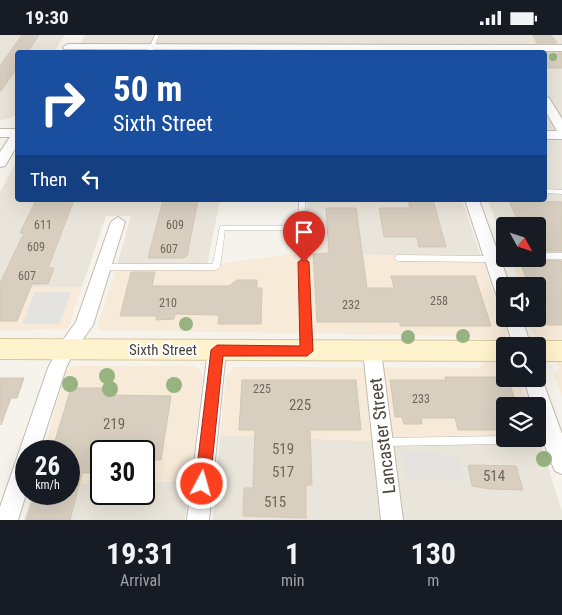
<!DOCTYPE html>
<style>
:root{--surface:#171b24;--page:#242831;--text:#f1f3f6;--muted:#9ea1a6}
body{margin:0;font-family:"Roboto Condensed",sans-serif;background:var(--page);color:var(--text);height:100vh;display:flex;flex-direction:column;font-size:19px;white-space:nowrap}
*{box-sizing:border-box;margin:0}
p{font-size:16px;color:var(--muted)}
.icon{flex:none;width:28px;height:28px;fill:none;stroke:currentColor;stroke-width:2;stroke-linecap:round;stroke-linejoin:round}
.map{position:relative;height:485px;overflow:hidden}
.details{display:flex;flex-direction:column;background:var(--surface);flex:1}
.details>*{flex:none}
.guide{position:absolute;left:15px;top:15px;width:532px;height:152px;border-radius:5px;box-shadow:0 5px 20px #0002;background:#1a4fa0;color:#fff;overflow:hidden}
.needle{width:32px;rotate:130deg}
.fabs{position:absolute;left:496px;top:182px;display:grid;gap:10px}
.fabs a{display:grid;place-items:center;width:50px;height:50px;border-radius:5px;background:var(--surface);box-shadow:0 5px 20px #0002;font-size:25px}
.speed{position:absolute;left:15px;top:405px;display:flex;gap:10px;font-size:25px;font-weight:700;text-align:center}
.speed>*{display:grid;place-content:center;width:65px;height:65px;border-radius:50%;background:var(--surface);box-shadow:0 5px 20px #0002;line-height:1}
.speed small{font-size:12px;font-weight:400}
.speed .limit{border:2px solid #111;border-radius:8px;background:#fff;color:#111}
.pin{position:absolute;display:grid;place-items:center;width:42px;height:42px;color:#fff;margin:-51px -21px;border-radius:50% 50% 50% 0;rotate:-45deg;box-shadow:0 0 5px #0007}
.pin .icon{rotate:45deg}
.me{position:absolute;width:55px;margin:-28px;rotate:6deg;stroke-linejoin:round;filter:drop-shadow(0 0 4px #0008)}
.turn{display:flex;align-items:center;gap:18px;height:105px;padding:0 15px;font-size:22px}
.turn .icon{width:65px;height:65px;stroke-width:2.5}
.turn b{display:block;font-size:35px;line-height:42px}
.then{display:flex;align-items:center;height:48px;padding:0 15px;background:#0003;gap:10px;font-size:19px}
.eta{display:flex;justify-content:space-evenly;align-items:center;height:85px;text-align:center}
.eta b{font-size:30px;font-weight:700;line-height:35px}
.status{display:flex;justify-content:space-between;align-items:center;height:35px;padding:0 25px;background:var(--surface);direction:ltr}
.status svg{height:14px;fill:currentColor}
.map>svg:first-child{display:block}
.residential{fill:#eae5da}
.commercial{fill:#f7ead8}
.parking{fill:#e5e3e0}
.building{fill:#d8cfc1;stroke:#d3c7b4}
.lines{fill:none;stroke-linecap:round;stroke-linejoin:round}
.lane-casing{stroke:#c2bbae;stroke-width:1}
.street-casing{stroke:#c2bbae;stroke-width:2}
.secondary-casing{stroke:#d6c79b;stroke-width:2}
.lane{fill:#fff;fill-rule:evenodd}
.street{fill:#fff;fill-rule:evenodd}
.secondary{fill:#fff3cd;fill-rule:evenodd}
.tree{fill:#97b381}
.route{fill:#fc3f1d;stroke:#a42913}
.labels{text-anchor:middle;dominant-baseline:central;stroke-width:4;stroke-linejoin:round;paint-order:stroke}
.number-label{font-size:12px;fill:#6e675b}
.street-label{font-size:15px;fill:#4b4439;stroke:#fff}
.near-number-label{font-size:15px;fill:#6e675b}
.near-street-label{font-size:18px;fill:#4b4439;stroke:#fff}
</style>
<div class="status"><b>19:30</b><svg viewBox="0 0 49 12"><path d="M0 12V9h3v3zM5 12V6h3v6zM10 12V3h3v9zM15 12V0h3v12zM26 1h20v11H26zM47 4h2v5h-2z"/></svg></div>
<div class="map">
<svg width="562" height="485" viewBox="0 0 562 485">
<rect width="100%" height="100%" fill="#f6f3ec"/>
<path class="residential" d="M0,0h65l-11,17 -36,1 -1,59 -2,4 -15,5z
M85,0h477v221h-24v-30h-33v20l-17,-46h57v-147h-469z
M17,125l1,40h202l-13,65h-90l14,-49h-25l-24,71h-82v-95z
M307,165h155l20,59 -174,-7z
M220,400l175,6 144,-2 23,72v9h-349z
M144,447h46l-5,38h-161l8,-26h37v-11h32v11h43z"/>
<path class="commercial" d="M308,217l174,7 18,56 5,6 2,14 -6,5 -7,1 -29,-5 -363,-6 -5,-2 20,-63h90z
M538,221h24v141l-8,-21 2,-5 4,-2 -30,-40 -5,-10h13v-33h-23l4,-4 -6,-20 5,-3h20z
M0,252h82l-14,42 -68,2z
M485,327l20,1v16h14l9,27h-23v33h33v-4l1,4 -156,3 -163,-7 6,-58 9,-10 243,1z
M74,331h120l5,3 4,7 -13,106h-46v-31h-43v32h-32v-32h-25l22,-81z"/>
<path class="parking" d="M35,257h36l-11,32h-38z
M402,417l56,2 5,25 -58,-1z"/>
<path class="building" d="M22,0h17l-12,18h-9v14l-18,25v-26z
M533,0h18l6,8h-20z
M545,18h17v15h-17z
M36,165h38l-26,68h6l-6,16h-16l-15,37h-17v-38l24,-50h-4z
M163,165h35l-11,56 -4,2h-35z
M408,165h25l13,47h-27l-2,-10h-33l-5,-29h31z
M509,166l53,1v49h-24v-25h-18z
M326,173h30l11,80h27l-3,-12h84l16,50h-91v-4h-83l-4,-68 16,-1z
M519,224l43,2v64h-18l-6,-18v-21h-9z
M131,237h24l-3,14h77l8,-6h20v8h5l-1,36h-43l1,-9 -44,-1 -1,5 -18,1 1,-4h-37z
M445,342h60l3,2 9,27h-12v24h-47l-3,-12h-34l1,6h-18l-2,-7h-7l-5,-37h56z
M0,343h24l-7,20h-6l-10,27z
M242,345h114l5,50h-51l2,55h-6v33l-63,-2 1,-28h9l2,-58h-16z
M71,353h34l-2,7 68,1 -10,64h-17v-9h-43v22h-19l-12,47h-44l9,-26h34v-43h-17z
M471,430l45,1 7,24 -33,-1 -18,-3 -4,-20z"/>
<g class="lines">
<defs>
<path id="lane" d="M155,0h4l-7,18h-5z
M545,154l17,1v4l-17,-1z
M299,165h6l6,150 -1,2 -3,1 -3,-1 -1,-2 -3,-120h-75l-5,37 -4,3h-113l-4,-3 4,-3h110l7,-38h79z
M491,217l14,1v6l-10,-1v3l-3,1 -94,-1 -4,-3 4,-3 90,1 -1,-1 1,-2z
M538,218h24v6h-24z
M538,400h15l3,1 2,3 -2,3 -3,1 -168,3 -3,-1 -2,-3 2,-3 3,-1 120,-2v3h33z"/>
<path id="street" d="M68,9l494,1v6l-498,-2 -1,-2z
M545,62l4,1 13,21v20h-17v-8h12l-12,-21z
M0,94h18v15l-13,22 -5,1v-15l10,-15h-10z
M465,165h14l31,86h-5v17l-6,-2 -2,-4z
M118,182l7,5 -32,103 -20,28 -7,15 -27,83h-13v43l-8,26h-18v-13l48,-139 12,-24 16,-22 35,-100z
M505,283l17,1 9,27h-18z
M217,308l6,2 3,5 -17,170h-22l21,-170 3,-5z
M372,309l6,2 3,5 22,169h-22l-18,-169 3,-5z
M538,338l4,6 20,55v40l-7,-3c-9,-20 -17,-43 -17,-65h-6l-8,-27h14z"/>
<path id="secondary" d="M0,304l505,2 10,5h-10v15l-505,-2z
M538,306h24v20h-24v-15h-10z"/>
</defs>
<use href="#lane" class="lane-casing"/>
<use href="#street" class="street-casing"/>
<use href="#secondary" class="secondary-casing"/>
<use href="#lane" class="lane"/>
<use href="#street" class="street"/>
<use href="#secondary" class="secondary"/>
</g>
<g class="tree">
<circle cx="553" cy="22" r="4"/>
<circle cx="186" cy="289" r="7"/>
<circle cx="463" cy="301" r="7"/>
<circle cx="408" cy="302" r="7"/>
<circle cx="107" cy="341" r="8"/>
<circle cx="70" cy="349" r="8"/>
<circle cx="174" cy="350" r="8"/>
<circle cx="110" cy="354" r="8"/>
<circle cx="544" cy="424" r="8"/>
</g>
<path class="route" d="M304,223l5,4 4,89 -6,5h-84l-13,128 -2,5 -6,2 -5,-2 -2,-5 16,-134 6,-5 83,1 -2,-84z"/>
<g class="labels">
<g class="number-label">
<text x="43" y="190">611</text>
<text x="175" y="190">609</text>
<text x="36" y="212">609</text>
<text x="169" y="214">607</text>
<text x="27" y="241">607</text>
<text x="439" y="266">258</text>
<text x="168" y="268">210</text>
<text x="351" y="270">232</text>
<text x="262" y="354">225</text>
<text x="421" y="364">233</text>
</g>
<g class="street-label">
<text x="163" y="315">Sixth Street</text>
</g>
<g class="near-number-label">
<text x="300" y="370">225</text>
<text x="114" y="389">219</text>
<text x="283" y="414">519</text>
<text x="283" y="437">517</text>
<text x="494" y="441">514</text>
<text x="275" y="467">515</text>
</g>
<g class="near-street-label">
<text transform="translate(382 401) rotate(-97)">Lancaster Street</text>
</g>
</g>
</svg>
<div class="fabs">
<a><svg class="needle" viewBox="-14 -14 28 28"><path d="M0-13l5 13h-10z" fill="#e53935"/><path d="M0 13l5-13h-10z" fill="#9ea1a6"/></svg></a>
<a><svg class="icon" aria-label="sound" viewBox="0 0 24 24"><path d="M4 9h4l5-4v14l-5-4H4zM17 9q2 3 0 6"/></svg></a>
<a><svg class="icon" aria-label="search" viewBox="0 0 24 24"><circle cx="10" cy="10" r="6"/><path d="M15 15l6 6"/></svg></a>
<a><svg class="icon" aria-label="layers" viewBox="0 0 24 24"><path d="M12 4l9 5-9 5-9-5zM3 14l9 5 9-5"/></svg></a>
</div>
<div class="speed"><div>26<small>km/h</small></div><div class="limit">30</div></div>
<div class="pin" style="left:304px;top:227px;background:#d93025"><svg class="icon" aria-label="arrive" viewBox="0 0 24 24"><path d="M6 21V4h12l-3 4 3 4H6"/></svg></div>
<svg class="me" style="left:202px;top:449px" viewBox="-20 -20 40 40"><circle r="17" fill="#fc3f1d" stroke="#fff" stroke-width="3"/><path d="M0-11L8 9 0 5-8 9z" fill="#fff"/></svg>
<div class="guide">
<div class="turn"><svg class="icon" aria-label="right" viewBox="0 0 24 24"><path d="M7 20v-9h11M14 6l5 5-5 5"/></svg><div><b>50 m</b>Sixth Street</div></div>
<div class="then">Then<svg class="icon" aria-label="left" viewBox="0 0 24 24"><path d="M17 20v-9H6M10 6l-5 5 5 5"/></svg></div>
</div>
</div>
<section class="details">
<div class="eta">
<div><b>19:31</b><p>Arrival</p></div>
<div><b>1</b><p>min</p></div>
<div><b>130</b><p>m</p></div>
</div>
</section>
